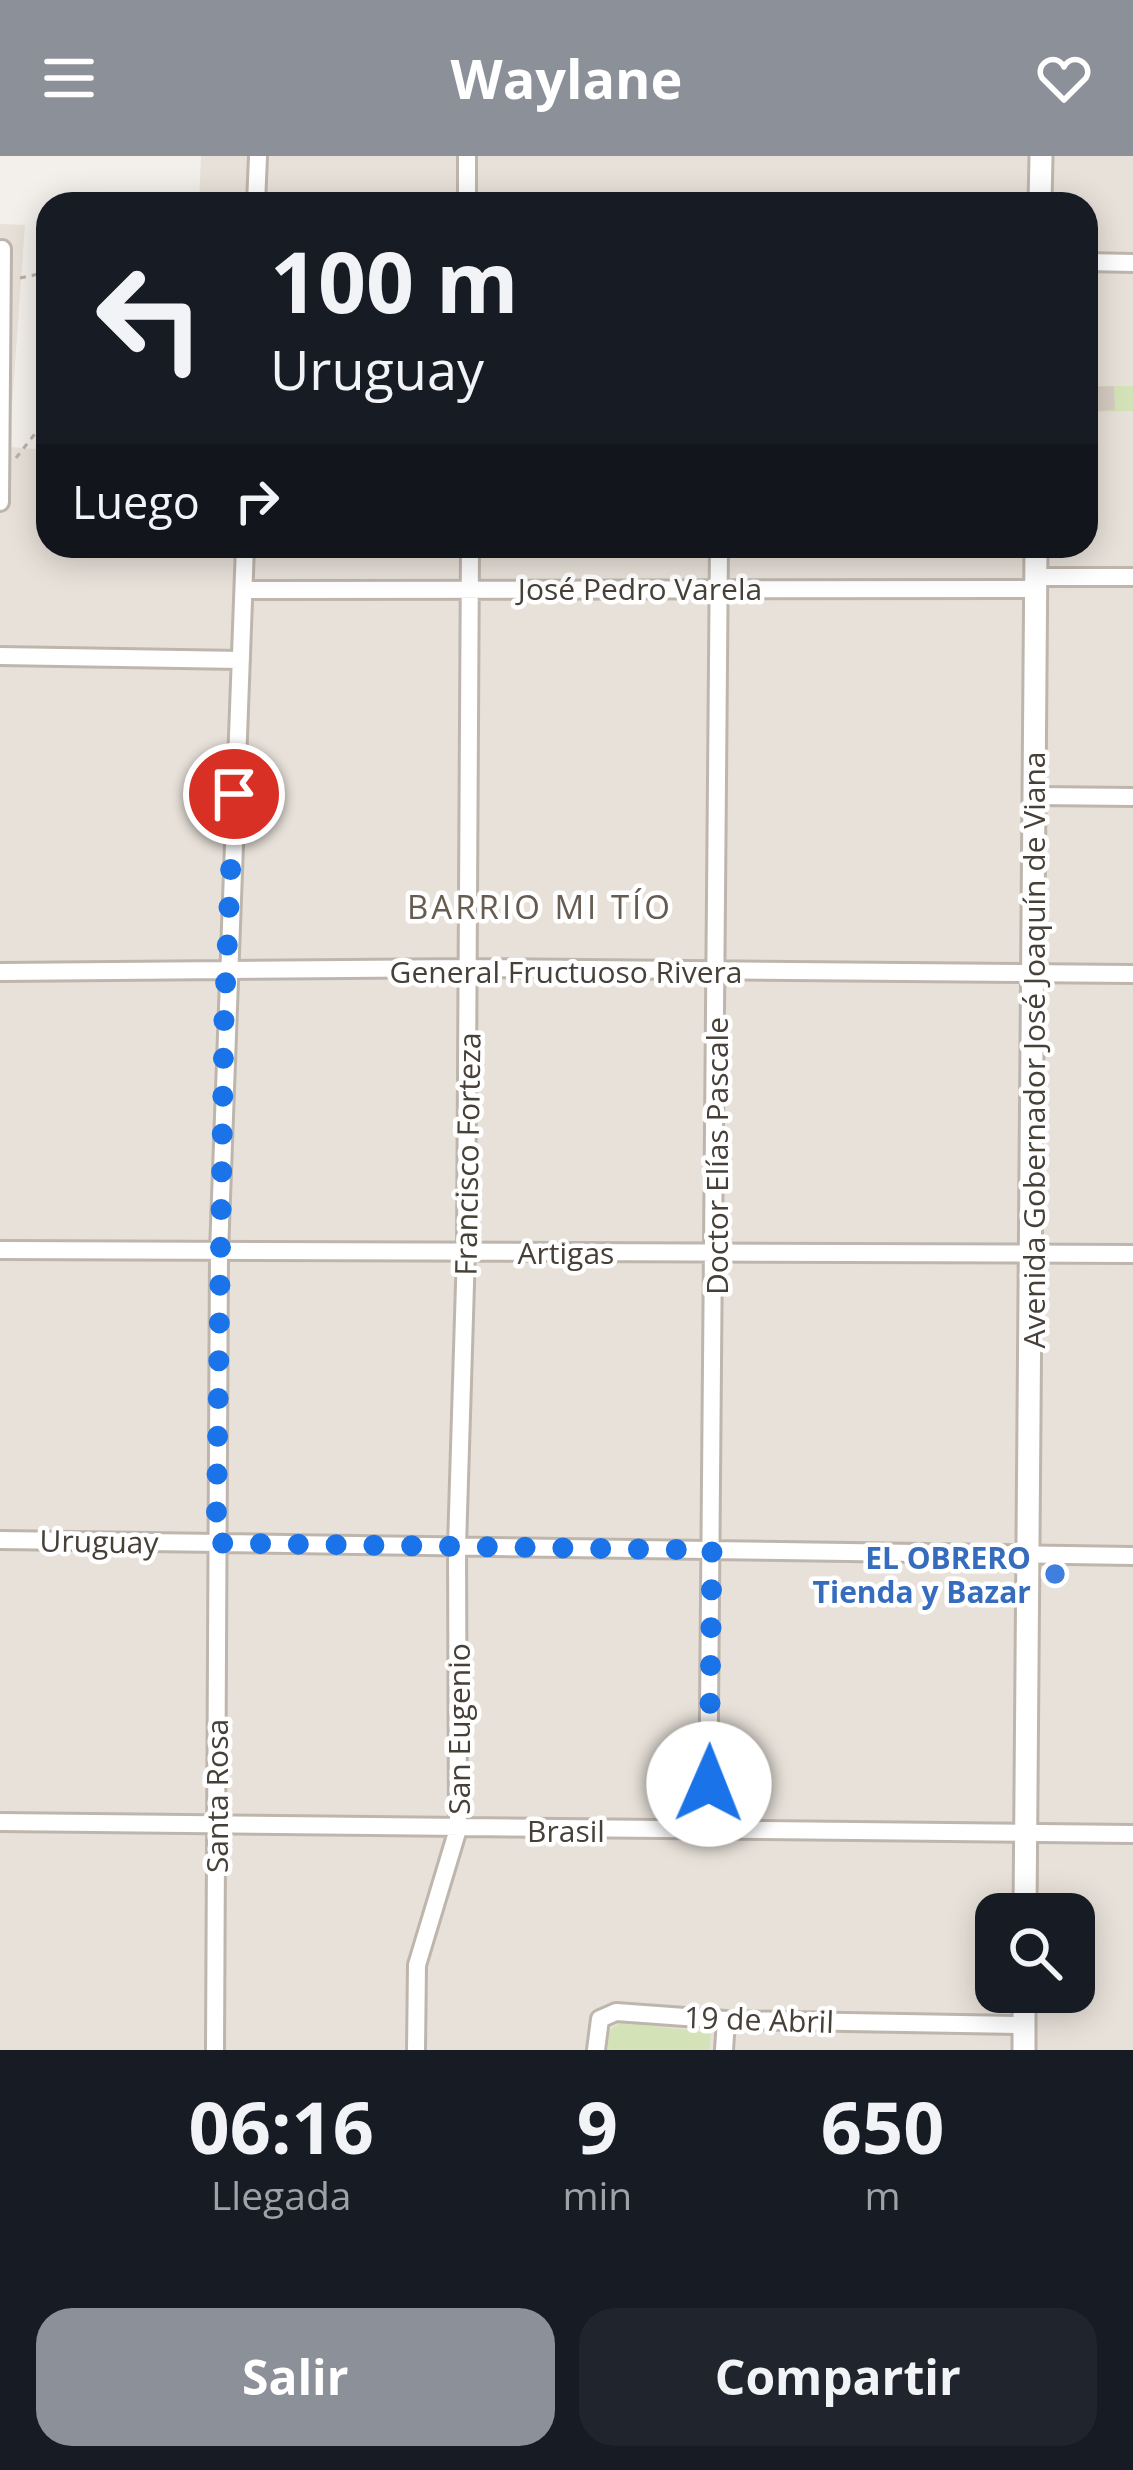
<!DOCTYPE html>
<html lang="es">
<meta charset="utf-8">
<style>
:root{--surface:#171b24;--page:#20242c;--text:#f1f3f6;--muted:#9ea1a6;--accent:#8c9099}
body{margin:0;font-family:"Open Sans",sans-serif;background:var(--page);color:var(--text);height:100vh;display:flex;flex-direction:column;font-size:45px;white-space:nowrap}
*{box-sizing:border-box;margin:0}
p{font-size:39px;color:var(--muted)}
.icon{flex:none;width:66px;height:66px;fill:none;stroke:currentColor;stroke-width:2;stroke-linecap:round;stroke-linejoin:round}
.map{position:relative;height:1894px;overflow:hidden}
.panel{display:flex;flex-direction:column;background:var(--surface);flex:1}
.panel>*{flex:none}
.guide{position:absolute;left:36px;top:36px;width:1062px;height:366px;border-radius:36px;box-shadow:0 6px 30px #0003;background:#171b24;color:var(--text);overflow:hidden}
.tools{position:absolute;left:975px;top:1737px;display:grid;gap:24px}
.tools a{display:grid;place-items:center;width:120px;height:120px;border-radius:24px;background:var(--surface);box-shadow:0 6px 30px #0003;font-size:60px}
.pin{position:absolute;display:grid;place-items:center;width:102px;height:102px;color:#fff;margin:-51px;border:6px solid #fff;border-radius:50%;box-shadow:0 3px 12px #0007}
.me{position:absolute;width:132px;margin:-66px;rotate:1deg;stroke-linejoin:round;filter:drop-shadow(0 0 9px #0008)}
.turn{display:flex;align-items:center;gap:42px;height:252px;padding:0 36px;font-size:54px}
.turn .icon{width:156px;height:156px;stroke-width:2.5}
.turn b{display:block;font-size:84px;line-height:102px}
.then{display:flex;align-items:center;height:114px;padding:0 36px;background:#0003;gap:24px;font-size:45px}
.eta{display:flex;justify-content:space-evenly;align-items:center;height:204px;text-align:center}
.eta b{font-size:72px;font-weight:700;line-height:84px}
.action{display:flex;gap:24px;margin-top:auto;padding:24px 36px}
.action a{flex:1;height:138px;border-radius:36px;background:var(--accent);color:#fff;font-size:48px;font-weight:700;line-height:138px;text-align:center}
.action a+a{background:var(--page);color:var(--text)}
header{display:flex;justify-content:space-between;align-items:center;height:156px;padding:0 36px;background:var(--accent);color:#fff;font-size:54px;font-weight:700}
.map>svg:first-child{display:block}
.residential{fill:#e7e1d9;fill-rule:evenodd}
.education{fill:#ebe2d6}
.green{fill:#d4e3b7}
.building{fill:#d7cdc4}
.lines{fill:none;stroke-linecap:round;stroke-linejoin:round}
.minor-casing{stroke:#beb6ad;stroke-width:22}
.tertiary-casing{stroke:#beb6ad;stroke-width:27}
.path{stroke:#beb0a0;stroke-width:3;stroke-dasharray:6 6;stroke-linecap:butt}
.minor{stroke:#fff;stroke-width:16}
.tertiary{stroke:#fff;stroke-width:21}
.route{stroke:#1a73e8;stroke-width:21;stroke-dasharray:0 37.8}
.shop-dot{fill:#3f7fe0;stroke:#fff;stroke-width:4.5}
.labels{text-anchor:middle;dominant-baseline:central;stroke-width:9;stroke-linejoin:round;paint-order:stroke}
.street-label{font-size:30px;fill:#474039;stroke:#fff}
.shop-label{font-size:30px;font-weight:bold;fill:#366cbe;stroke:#fff;text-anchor:end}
.neighbourhood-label{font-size:33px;letter-spacing:3px;fill:#685c51;stroke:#fff}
</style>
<header><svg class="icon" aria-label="menu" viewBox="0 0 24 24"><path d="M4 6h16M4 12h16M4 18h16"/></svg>Waylane<svg class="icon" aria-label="heart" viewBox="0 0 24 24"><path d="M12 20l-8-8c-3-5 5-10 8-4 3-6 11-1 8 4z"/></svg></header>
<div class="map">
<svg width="1133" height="1894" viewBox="0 0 1133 1894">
<rect width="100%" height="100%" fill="#f3efea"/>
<path class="residential" d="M201,0h932v1894h-1133v-1826l25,1 -16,222 39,3v96h1038v-342h-887zM996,1758h78v78h-78z"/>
<path class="education" d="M111,390h111v11l-110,2z"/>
<path class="green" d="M1086,230h47v25l-47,1z
M621,1866l90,11 -2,17h-102l3,-20z"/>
<path class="building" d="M1114,230l1,24 -21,1 -1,-24z"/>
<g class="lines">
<defs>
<path id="minor" d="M256,48l2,-48
M467,48v-48
M1086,106l47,1
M0,346l2,-253
M1036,421h97
M244,434l792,-1
M0,500l241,4
M1035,640l98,1
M0,816l469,-4 664,6
M0,1094l1133,4
M0,1384l1133,16
M0,1666l1133,12
M708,1675l11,-1285
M215,1894l4,-798 26,-706
M416,1894l1,-85 41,-136 -1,-283 9,-295 4,-705
M596,1894l4,-31 16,-7 110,8 297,5
M724,1894l2,-30"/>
<path id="tertiary" d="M1040,48l1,-48
M1025,1758l11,-1368
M1024,1836v58"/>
</defs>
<use href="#minor" class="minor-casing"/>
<use href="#tertiary" class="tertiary-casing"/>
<path class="path" d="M20,122l28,-6
M16,302l32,-41"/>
<use href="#minor" class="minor"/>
<use href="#tertiary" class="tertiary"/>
</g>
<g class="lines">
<path class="route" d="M234,638l-10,225 -8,524 496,7 -3,234"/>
</g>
<circle class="shop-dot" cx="1055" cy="1418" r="12"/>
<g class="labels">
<g class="street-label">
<text x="640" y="432">José Pedro Varela</text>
<text x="566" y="815">General Fructuoso Rivera</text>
<text transform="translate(1033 894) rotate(-90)">Avenida Gobernador José Joaquín de Viana</text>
<text transform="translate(467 998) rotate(-89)">Francisco Forteza</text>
<text transform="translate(716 1000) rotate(-90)">Doctor Elías Pascale</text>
<text x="566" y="1096">Artigas</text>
<text transform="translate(99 1385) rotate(1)">Uruguay</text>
<text transform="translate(458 1573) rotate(-90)">San Eugenio</text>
<text transform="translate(216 1640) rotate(-90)">Santa Rosa</text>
<text x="566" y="1674">Brasil</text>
<text transform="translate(759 1863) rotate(2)">19 de Abril</text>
</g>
<g class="shop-label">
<text x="1031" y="1401">EL OBRERO<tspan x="1031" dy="34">Tienda y Bazar</tspan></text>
</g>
<g class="neighbourhood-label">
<text x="540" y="750">BARRIO MI TÍO</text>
</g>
</g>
</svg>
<div class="tools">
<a><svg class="icon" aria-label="search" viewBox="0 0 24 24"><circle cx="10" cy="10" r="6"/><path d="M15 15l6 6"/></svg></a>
</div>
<div class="pin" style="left:234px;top:638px;background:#d93025"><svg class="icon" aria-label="arrive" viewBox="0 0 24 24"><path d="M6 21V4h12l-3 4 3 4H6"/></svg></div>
<svg class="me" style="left:709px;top:1628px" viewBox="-20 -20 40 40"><circle r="19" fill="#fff"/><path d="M0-13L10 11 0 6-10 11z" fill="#1a73e8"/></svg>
<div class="guide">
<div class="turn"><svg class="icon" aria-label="left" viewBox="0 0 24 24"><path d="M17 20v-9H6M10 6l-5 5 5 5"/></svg><div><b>100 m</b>Uruguay</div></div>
<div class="then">Luego<svg class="icon" aria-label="right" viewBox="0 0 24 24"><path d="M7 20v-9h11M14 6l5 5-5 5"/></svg></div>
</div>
</div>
<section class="panel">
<div class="eta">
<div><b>06:16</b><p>Llegada</p></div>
<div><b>9</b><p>min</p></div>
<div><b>650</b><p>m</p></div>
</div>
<div class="action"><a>Salir</a><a>Compartir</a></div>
</section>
